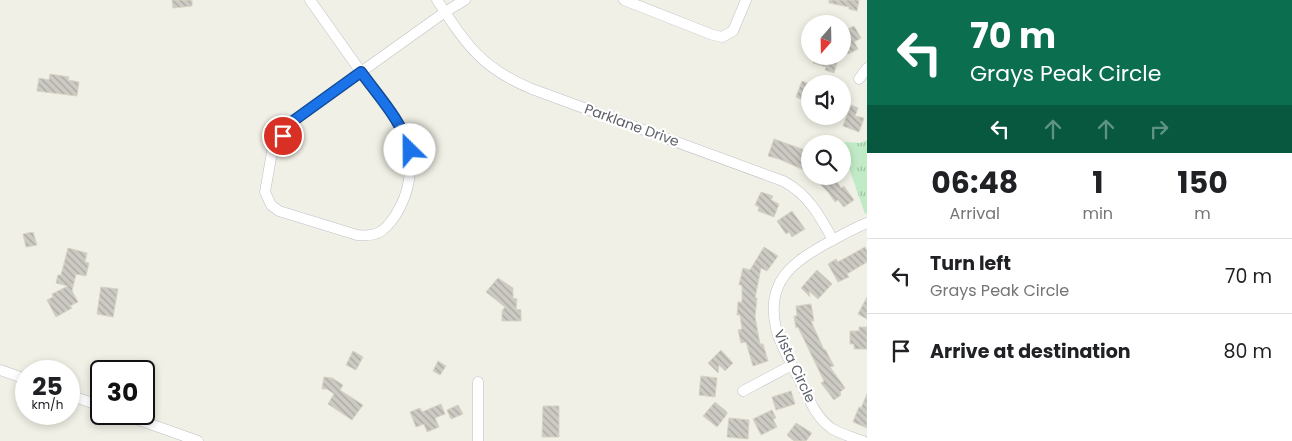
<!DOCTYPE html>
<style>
:root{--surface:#fff;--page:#f2f2f2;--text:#202124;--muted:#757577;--line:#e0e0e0}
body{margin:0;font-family:Poppins,sans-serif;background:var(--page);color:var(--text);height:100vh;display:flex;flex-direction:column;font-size:19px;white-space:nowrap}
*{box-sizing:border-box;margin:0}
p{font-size:16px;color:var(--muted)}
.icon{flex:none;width:28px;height:28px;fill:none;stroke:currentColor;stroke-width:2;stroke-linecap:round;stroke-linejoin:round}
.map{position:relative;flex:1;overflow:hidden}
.details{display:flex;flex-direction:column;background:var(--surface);width:425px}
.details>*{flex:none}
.guide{background:#0b6e4f;color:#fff;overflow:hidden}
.needle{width:32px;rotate:200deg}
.tools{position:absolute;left:801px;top:15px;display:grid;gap:10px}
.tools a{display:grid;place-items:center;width:50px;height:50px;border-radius:50%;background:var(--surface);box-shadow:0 2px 8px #0003;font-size:25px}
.speed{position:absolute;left:15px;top:360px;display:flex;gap:10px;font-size:25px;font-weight:700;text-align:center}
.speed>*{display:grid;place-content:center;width:65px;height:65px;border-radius:50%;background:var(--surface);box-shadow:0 2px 8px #0003;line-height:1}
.speed small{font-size:12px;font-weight:400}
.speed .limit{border:2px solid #111;border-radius:8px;background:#fff;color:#111}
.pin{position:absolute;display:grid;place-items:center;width:42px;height:42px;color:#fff;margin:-21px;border:2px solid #fff;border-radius:50%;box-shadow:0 1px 5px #0007}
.me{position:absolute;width:55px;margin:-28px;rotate:337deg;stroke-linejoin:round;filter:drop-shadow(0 0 4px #0008)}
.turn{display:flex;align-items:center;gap:18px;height:105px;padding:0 20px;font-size:22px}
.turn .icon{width:65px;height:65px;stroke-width:2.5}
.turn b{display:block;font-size:35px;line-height:42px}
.lanes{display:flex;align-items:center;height:48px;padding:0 20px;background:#0003;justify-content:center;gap:25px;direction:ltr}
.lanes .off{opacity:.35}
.eta{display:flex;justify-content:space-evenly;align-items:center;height:85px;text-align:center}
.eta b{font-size:30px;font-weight:700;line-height:35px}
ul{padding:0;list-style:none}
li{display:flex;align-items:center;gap:15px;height:75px;padding:0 20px;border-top:1px solid var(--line)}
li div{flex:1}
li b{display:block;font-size:19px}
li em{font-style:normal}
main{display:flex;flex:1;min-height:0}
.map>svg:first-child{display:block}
.grass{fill:url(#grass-tufts)}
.building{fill:url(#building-back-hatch);stroke:#d7d3c4}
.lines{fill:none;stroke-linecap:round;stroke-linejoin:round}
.minor-casing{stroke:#bebfc6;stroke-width:11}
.minor{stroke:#fff;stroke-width:10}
.route-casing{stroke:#114b97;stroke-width:12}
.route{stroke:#1a73e8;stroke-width:9}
.labels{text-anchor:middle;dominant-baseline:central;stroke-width:4.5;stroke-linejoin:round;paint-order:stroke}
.street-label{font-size:14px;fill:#5d6168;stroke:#fff}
</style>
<main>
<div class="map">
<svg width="867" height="441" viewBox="0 0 867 441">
<defs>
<pattern id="grass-tufts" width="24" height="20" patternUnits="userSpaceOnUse" patternTransform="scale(1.25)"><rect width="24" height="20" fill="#c1ebc6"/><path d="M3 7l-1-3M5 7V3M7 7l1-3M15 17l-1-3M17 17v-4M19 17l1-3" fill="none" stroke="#a0c2a5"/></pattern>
<pattern id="building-back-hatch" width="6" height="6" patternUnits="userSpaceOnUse" patternTransform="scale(1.25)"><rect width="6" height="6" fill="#cccac3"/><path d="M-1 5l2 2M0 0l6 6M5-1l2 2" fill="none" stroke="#a9a7a2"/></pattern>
</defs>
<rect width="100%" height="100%" fill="#f1f0e6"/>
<path class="grass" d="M867,140c0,25 0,48 0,73l-2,1 -16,-46 3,-4 -9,-9 -1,-11 -12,-1 1,-2 29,2z"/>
<path class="building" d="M172,0h20v6l-19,2z
M829,0h30l-2,11 -8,-2v-2l-20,-4z
M854,26l7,12 -7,4 4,7 -10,5 -4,-7 2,-1 -4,-8v-6z
M816,56h23l-5,17 -9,-3 1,-3 -13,-4z
M50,74l19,3 -1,3 11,2 -2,14 -40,-5 2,-13 10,2z
M802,81l8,3v19l-14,-6z
M851,105l7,3 -3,8 9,2 -5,14 -16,-6z
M774,139l36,13v23l-6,-5 -25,-11 -11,-3z
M812,176h21l8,12 3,-2 10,14 -10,7 -6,-7 -3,2 -7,-10z
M761,192l12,4 -2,4 8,4 -5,13 -16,-6 1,-4 -4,-2z
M792,211l13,18 -13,8 -3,-5 -3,2 -9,-13z
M33,232l4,13 -11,2 -3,-13z
M764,247l14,9 -11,15 -6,-3 -6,30h2l-2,19 5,27h3l5,17 -15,5 -7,-24 -5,1 -3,-13 4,-1 -2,-14h-3l1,-13h4v-17h-3l4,-17 7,2z
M865,247l2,4v11l-20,12 2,3 -11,5 -10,-18 8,-5 2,3z
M68,248l19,5 -2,9 4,1 -3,13 -10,-2 -4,17 6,11 -8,4 2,2 -16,9 -9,-17 6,-3 -1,-3 16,-8 -12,-3 2,-8h3z
M817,270l15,14 -14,15 -9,-8 1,6 -9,-9z
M498,278l15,10v10l4,1 -1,10 5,1v11h-19v-10l3,-4 -19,-15z
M101,287l17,2 -5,28 -16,-3z
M867,297v22l-9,-5z
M811,304l3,17h-3l13,29 1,-1 9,17 -4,1 15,21 -5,4 1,3 -7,5 -13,-17 3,-2 -26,-54 -2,1 -2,-12h3l-1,-10z
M859,327h8v22h-13v-5h-4v-13h9z
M721,350l12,13 -8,8 -6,-6 -1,8 -10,-10z
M353,351l10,6 -7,13 -10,-5z
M438,361l8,5 -6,9 -7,-4z
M701,376l16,2 -2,19 -16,-2z
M324,377l8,1 11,7 -3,5 23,15 -11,15 -24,-16 6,-10 -7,-5h-5z
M791,391l4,13 -19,6 -4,-13z
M867,394v34l-14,-6 6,-15 2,1z
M715,402l12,10v2l-10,13 -14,-11z
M441,404l4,10 -10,4 4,9 -12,5 -3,-8 -8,3 -6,-15 10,-4 2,4z
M458,405l5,9 -12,5 -4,-9z
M543,406h16v31h-17z
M772,410l4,8 -3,1 4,8 -16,8 -8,-16z
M729,418l20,2 -1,19 -21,-2z
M796,423l16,10 -6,8h-12l-7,-6z"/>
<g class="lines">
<defs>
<path id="minor" d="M310,0l51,72 84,-60 20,-12
M437,0c29,44 44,68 95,89l251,92c25,13 37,35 50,59
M624,0l89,35 9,2 11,-6 13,-31
M361,72c26,35 56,62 48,108 -2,13 -7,25 -14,36 -11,16 -18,21 -38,19l-78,-24 -8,-6 -6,-13 7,-40 21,-31z
M859,79l8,-11
M0,370l26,9
M478,382v59
M743,391l49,-26
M69,395l32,11
M122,414l76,27
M863,441c-11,-4 -23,-7 -32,-13 -18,-13 -25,-37 -35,-55 -7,-14 -17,-30 -20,-45 -11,-47 17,-66 53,-86 13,-7 25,-14 38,-19"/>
</defs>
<use href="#minor" class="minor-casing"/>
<use href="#minor" class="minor"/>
</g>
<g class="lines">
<defs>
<path id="route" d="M283,136l10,-15 68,-49c18,25 40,48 49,78"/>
</defs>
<use href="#route" class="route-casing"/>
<use href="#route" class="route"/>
</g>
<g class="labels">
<g class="street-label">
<text transform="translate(632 125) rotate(20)">Parklane Drive</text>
<text transform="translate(795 366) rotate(65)">Vista Circle</text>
</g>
</g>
</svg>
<div class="tools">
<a><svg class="needle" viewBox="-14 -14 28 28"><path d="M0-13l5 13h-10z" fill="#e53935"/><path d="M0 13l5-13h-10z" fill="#757577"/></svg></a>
<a><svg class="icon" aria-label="sound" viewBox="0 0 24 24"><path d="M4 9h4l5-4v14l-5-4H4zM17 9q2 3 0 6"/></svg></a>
<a><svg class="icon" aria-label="search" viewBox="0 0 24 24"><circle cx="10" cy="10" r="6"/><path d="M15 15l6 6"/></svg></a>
</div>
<div class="speed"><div>25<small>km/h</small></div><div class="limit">30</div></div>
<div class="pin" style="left:283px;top:136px;background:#d93025"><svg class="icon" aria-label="arrive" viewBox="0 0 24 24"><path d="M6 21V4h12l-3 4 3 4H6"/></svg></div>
<svg class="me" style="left:410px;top:150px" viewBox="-20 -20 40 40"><circle r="19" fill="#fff"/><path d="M0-13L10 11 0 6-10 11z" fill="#1a73e8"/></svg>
</div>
<section class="details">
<div class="guide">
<div class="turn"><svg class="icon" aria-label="left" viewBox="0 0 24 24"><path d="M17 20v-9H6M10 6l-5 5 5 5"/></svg><div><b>70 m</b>Grays Peak Circle</div></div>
<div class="lanes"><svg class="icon" aria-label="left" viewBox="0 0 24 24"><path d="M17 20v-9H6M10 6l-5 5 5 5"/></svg><svg class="icon off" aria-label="ahead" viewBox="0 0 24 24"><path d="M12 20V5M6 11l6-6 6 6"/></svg><svg class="icon off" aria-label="ahead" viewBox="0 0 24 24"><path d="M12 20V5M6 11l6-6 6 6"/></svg><svg class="icon off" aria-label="right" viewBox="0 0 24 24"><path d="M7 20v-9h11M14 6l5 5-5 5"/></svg></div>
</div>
<div class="eta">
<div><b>06:48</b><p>Arrival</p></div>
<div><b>1</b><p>min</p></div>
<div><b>150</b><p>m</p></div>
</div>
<ul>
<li><svg class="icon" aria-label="left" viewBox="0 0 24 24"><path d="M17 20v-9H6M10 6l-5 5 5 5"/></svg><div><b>Turn left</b><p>Grays Peak Circle</p></div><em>70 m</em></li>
<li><svg class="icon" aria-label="arrive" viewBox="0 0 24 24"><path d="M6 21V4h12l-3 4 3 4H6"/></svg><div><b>Arrive at destination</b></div><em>80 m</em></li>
</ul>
</section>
</main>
